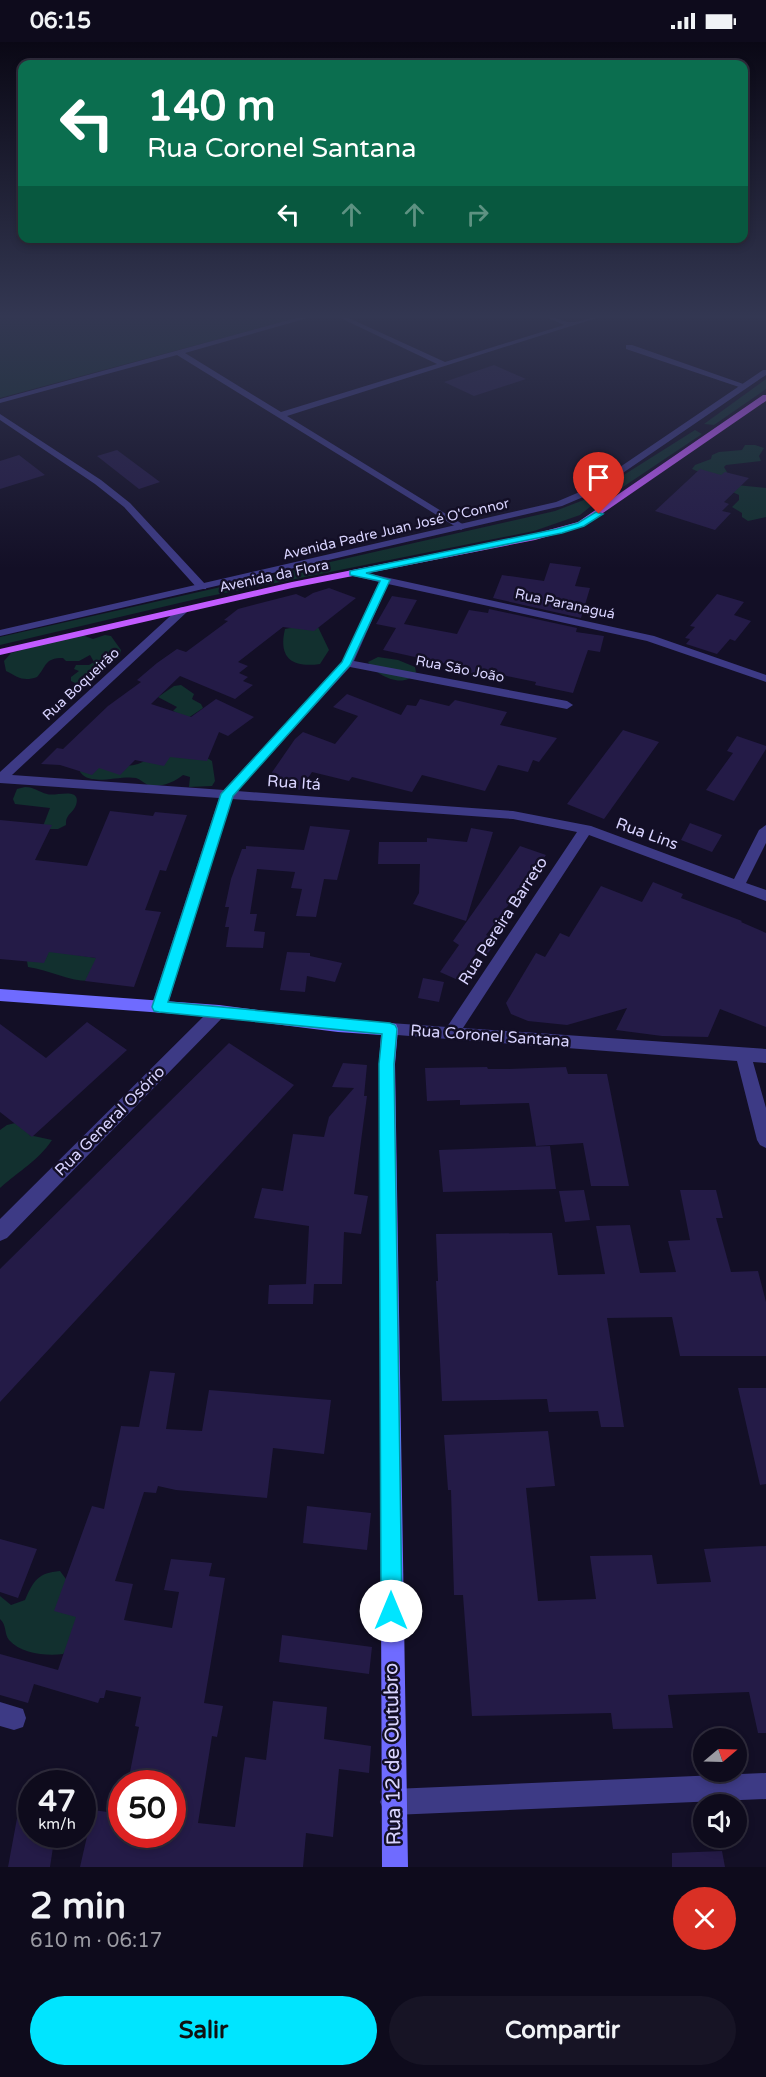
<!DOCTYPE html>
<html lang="es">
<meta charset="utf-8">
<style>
:root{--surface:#0e0b1c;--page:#171425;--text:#f1f3f6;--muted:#9b9ba3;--line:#2e2b3b;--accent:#00e5ff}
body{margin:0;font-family:"Varela Round",sans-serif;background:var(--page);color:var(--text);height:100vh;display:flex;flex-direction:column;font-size:22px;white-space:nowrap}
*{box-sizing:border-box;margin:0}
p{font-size:20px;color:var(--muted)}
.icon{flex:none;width:33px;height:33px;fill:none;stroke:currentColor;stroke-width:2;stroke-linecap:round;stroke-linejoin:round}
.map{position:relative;height:1825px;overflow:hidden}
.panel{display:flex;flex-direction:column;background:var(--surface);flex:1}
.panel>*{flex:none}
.hud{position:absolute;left:18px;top:18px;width:730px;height:183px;border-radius:12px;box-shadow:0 3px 9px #0003,0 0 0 2px var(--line);background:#0b6e4f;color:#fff;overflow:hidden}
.needle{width:39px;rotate:71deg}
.buttons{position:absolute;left:693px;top:1686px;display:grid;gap:12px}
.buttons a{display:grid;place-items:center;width:54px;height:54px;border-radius:50%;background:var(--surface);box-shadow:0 3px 9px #0003,0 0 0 2px var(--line);font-size:30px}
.speed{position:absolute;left:18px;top:1728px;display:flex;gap:12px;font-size:30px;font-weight:700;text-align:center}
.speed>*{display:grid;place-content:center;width:78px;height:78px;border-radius:50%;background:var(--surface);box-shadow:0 3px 9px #0003,0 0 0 2px var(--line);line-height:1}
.speed small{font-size:15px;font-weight:400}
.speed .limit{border:9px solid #d22;background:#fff;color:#111}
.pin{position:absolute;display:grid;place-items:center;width:51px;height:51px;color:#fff;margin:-62px -26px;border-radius:50% 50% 50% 0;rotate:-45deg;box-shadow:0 0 6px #0007}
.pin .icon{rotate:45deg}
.me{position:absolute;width:66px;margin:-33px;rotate:0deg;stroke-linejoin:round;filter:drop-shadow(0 0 4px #0008)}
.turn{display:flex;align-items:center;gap:21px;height:126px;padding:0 30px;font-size:27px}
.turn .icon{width:78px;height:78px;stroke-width:2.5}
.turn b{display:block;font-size:42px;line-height:51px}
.lanes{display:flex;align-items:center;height:57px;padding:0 30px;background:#0003;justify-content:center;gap:30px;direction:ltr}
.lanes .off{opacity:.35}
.round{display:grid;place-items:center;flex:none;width:63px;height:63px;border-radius:32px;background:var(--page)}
.summary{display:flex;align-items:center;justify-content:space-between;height:102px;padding:0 30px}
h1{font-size:36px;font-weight:800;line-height:45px}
.cta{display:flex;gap:12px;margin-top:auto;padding:12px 30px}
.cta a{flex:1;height:69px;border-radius:36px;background:var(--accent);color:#111;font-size:24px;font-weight:800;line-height:69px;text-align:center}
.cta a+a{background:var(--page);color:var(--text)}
.status{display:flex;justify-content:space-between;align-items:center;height:42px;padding:0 30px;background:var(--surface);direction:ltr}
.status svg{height:16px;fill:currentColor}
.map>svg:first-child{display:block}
.green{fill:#12302f}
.building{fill:#241b47}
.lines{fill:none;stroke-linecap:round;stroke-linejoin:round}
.minor{fill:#3d3a85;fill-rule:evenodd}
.tertiary{fill:#3d3a85;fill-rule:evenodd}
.secondary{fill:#6f6bff;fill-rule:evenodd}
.primary{fill:#c25bff;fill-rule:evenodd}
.route{fill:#00e5ff;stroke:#0095a6;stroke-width:1.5}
.labels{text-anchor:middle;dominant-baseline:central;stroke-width:5;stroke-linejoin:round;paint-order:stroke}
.far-street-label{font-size:14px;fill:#d9d4ff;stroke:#130f26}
.street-label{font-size:16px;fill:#d9d4ff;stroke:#130f26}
.near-street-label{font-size:20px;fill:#d9d4ff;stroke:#130f26}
</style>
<div class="status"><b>06:15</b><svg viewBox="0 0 49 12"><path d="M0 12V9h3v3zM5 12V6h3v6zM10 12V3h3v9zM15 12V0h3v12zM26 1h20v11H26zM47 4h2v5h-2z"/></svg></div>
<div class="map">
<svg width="766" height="1825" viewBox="0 0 766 1825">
<rect width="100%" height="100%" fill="#130f26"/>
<path class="green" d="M0,272h312l-312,84z
M766,337v10l-52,36 -10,-1z
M695,388l7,4 -94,63 -5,-1v-8z
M745,403h10l9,3 -5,8 2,5 -35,4 -2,2 4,7c-12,3 -25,0 -36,-5l3,-4 16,-6 1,-4 7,-3 23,-2z
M736,443l30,3v29l-18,4 -6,-4v-4l-10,-6 7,-7v-5l-11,-5z
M589,456l7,4 -16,13 -46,16 -329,66 -205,48v-8l555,-126z
M306,583l12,2 11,23 -9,14c-28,4 -42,-6 -35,-35z
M82,593l11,4 12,-4 6,1 10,14 -1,8 -22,12 -10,12 -13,1 -4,-2v-4l8,-6 -5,-2 2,-4h13l5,-3 -4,-7 -11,6h-13l-3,-3c-19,0 -16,8 -26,19 -14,5 -19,0 -31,-6l-2,-10 7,-8 25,-7 13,-9z
M378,615l20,3 17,7 1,5c-11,18 -40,4 -48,-10z
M181,643l13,9 -2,5 9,5 2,4 -15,10 -15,-7 4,-4 -19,-10 16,-11z
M153,711l54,5 5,3 3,20 -3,5 -23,1 1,-10 -7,-2c-8,7 -23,13 -35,10 -4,-2 -8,-6 -12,-7 -18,-4 -59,14 -58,-17 23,2 60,14 75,-8z
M25,745c9,0 14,5 22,7 8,3 35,-8 29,11 -3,9 -11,9 -10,20l-8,4h-16l8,-21 -35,-4 -2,-5 4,-10z
M46,908l50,8 4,6 -8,17c-24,1 -41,-11 -64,-14l-1,-6z
M28,1078l1,15 23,5c-15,22 -32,30 -52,48v-58l7,-5z
M60,1529l34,46 -31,37c-16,2 -42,0 -54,-14 -5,-6 -2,-15 -9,-21v-23l11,9 14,-5c9,-20 13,-27 35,-29z"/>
<path class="building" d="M494,323l32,14 -52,17 -30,-14z
M117,408l43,32 -21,7 -42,-33z
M19,413l26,20 -45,14v-28z
M700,427l21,6 4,-3 24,6 -25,24 5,2 -7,7 9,2 -16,17 -60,-19z
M550,521l31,4 -6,19 15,2 -9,30 -88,-20 9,-23 42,6z
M329,546l27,10 -42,33 -31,-4 -45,35 10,4 -9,7 9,4 -5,4 10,4 -18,14 -55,-23 -29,28 40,13 25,-18 38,18 -26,19 -9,-4 -12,29 -37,-4 -6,9 -29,-6 -15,15 -21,-7 -7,7 -32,-10 -19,-1 16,-16 6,1 45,-43 33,-24 -4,-2 20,-17 20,-14 9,3 42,-31 -4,-1 14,-11 58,-15 9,4 8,-5z
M717,552l27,8 -10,13 17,6 -16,20 -5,-2 -13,15 -31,-10 4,-5 -5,-1 10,-11 -5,-1z
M392,554l25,4 -13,24 53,10 12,-24 19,3 1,-4 88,19 -1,4 28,4 -4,16 -12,-2 -15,43 -38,-8 1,-3 -34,-7 -2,4 -32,-6 2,-4 -87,-19 13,-22 -20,-4z
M347,652l54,21 6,-10 9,1 4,-7 29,7 6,-6 52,12 -7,13 57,13 -18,24 -6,-2 -5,12 -30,-7 -13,26 -63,-16 -10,17 -60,-15 -3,4 -37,-9 -12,18 -34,-9 29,-42 8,-7 32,12 23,-28 -25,-9z
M623,688l36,12 -55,77 -37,-15z
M737,694l29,10v3l-32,52 -28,-11 27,-37 -6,-2z
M110,769l43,5 2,-4 32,3 -21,56 -6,-1 -15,40 16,2 -27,75 -49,-6 11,-23 -47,-6 -5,11 -44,-4v-139l52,5 -17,35 52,6z
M690,781l32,12 -10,17 -31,-12z
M310,784l40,4 -13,50 -13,-1 -8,38 -20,-1 6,-27 -11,-1 4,-16 -38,-3 -7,45h7l-3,17 11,1 -2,16 -37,-1 3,-20h-4l4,-20h-4l6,-28 11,-30h4v-3l58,4z
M471,786l22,4 -27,89 -53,-17 6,-11 1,-29h-42l1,-22h48v-4l40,4z
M520,804l26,9 -60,80 12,5 -13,17 -9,-4 -18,27 -18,-8 19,-27 -6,-4z
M653,840l30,12 -2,4 61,23 -1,1 25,11v94l-46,-18 -12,28 -46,-1 -46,-6 11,-22 -60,17 -39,-4 -17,-7 -5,-11 30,-50 9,4 15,-24 9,4 32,-51 41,16z
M287,910l23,1v3l32,7 -7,19 -28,-6 -2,16 -25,-2z
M423,936l21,4 -5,20 -21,-4z
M87,980l40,28 -95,87 -32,-25v-88l46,34z
M229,1001l65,42 -294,317v-133z
M343,1021l24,2 -3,31h3l-13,98 14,2 -7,38 -17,-2 -2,52h-28l-1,20h-45l1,-19 37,-1 3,-58 -55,-8 8,-30 21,3 10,-57 31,3 5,-20 25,-29 -22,-1z
M487,1025l1,2h21l57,-2 2,7h39l22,112h-38l-8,-43 -47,3 -7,-43 -69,2v-5l-33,1 -2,-33z
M550,1104l6,43 -113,3 -4,-42z
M584,1148l6,30 -25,2 -6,-31z
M680,1148h36l7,28h-7l15,54 27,-1 8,31v54h-86l-8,-39 -65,1 17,109h-23l-3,-16 -49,1 -2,-13 -105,2 -6,-120h2l-2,-47 116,-1 6,42 47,-1 -9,-48 34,-1 10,48 36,-1 -8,-31 22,-1z
M150,1329l25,2 -9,56 36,2 7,-41 122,10 -7,54 -51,-6 -6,50 -91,-8 -18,-4 -2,7 -12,-1 -29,89 18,3 -9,36 48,8 7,-36 -15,-2 7,-31 41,4 -3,13 16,2 -21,125 19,3 -6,31 -5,-1 -14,87 37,4 10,-70 21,3 7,-59 54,6 -3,32 47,7 -2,27 -30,-4 -6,68 -27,-4 -3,34h-223l13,-57 29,4v20h50v-50l-44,-2 11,-55 -4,-1 6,-29 -35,-7 -2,8h-4l-2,5 -64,-19 -6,19 -28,-8v-41l58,16 18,-53 -22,-6 38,-105 12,3 17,-83 18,1z
M738,1346h28v96l-6,1z
M548,1389l7,55 -29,2 12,113 58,-2 -6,-43 62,-1 5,29 54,-2 -7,-33 62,-3v187h-8l-9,-41 -81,3 5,33 -60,1 -2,-16 -139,3 -9,-121h-9l-3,-105h-3l-4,-55z
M307,1464l64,7 -4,37 -64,-7z
M0,1497l37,10 -19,49 -18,-6z
M282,1593l90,12 -3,27 -90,-12z
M23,1744l9,1v47h23l-5,33h-42z
M722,1809l3,16h-53v-14z"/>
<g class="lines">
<path class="minor" d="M311,272h11l-137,39 96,59 156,-48 -105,-50h8l105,48 119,-37 -24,-11c11,0 22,9 32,8 13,0 24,-8 37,-8l-322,102 177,109 2,2 -5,3 -284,-175 -177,48v-4z
M626,303h6l117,41 -7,2 -116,-39z
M0,372l101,66 29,23 76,82v4h-8l-74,-82 -29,-23 -95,-64z
M353,528l301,66 112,39v7l-119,-41 -259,-57 -34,77 213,40 6,4 -6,4 -217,-42 -113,124 276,20 78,15 143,53 25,-49 7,-5v18l-20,40 20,7v11l-177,-66 -126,193 303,21v14l-13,-1 13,46v40l-6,-3 -3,-5 -20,-79 -353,-27 -2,-5 2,-5 6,-1 57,4 130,-195 -64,-13 -281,-20 -65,208 -2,4 -6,2 -6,-2 -2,-4 68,-209 -219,-15v-11l179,-164 4,-1 5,3 -1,2 -175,163 212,15 118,-128 37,-80 -30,-7 -1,-2z
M219,963l6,2 2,4 -2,4 -218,223 -7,3v-22l213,-212z
M0,1660l23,7 3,9 -3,9 -9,3 -14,-4z
M766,1731v26l-373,16 -9,-4 -4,-9 4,-9 9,-4z"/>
<path class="tertiary" d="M763,328h3v5l-171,117 -33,14 -562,130v-6l556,-128 33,-14z"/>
<path class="secondary" d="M0,947l219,16 119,15 52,3 6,1 2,5 -3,35 13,803h-26l-3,-803 2,-29 -43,-3 -119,-15 -219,-16z"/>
<path class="primary" d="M763,353h3v6l-182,125 -49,14 -243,48 -292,67v-6l292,-67 242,-48 44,-12z"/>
</g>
<linearGradient id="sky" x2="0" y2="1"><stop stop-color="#0a0815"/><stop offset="0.52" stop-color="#333752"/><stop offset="1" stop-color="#333752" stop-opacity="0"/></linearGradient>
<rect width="766" height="527" fill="url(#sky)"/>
<path class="route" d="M596,470l7,2 -19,12 -22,7 -196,40 24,7 -40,85 -117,131 -65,206 222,21 5,2 2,4 -3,35 8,547 -3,8 -8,3 -7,-3 -3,-8 -2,-547 3,-30 -223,-22 -5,-1 -2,-4 69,-213 121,-132 38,-81 -30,-6v-4l207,-42 21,-6z"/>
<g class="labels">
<g class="far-street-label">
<text transform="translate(396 487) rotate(-13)">Avenida Padre Juan José O'Connor</text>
<text transform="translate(274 534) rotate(-12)">Avenida da Flora</text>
<text transform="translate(565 562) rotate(12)">Rua Paranaguá</text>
<text transform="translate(460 627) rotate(11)">Rua São João</text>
<text transform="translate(81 642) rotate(-43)">Rua Boqueirão</text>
</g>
<g class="street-label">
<text transform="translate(294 741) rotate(4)">Rua Itá</text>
<text transform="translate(647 792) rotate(20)">Rua Lins</text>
<text transform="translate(503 879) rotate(-57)">Rua Pereira Barreto</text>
<text transform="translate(490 994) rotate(4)">Rua Coronel Santana</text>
<text transform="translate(110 1079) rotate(-45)">Rua General Osório</text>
</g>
<g class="near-street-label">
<text transform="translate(393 1712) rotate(-91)">Rua 12 de Outubro</text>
</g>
</g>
</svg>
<div class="buttons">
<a><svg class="needle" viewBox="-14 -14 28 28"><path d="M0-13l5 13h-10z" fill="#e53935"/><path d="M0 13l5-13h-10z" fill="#9b9ba3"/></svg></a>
<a><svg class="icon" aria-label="sound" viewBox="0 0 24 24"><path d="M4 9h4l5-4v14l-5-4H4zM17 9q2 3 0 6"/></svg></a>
</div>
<div class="speed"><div>47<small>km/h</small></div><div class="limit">50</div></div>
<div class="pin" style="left:599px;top:472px;background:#d93025"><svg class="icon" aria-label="arrive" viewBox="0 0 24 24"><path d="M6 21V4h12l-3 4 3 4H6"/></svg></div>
<svg class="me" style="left:391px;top:1569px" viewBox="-20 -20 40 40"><circle r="19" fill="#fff"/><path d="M0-13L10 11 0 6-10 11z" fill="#00e5ff"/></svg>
<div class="hud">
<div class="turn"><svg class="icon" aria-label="left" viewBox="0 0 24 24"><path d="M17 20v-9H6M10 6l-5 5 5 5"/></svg><div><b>140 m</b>Rua Coronel Santana</div></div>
<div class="lanes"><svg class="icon" aria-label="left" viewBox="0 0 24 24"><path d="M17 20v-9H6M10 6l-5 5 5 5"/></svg><svg class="icon off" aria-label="ahead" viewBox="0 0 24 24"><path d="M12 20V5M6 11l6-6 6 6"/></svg><svg class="icon off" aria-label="ahead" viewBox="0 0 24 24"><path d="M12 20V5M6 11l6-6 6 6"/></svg><svg class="icon off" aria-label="right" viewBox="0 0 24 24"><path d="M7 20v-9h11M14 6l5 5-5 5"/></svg></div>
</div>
</div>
<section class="panel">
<div class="summary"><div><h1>2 min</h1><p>610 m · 06:17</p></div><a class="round" style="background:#d93025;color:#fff"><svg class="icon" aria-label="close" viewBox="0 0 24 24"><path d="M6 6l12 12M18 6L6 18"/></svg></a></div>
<div class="cta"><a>Salir</a><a>Compartir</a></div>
</section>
